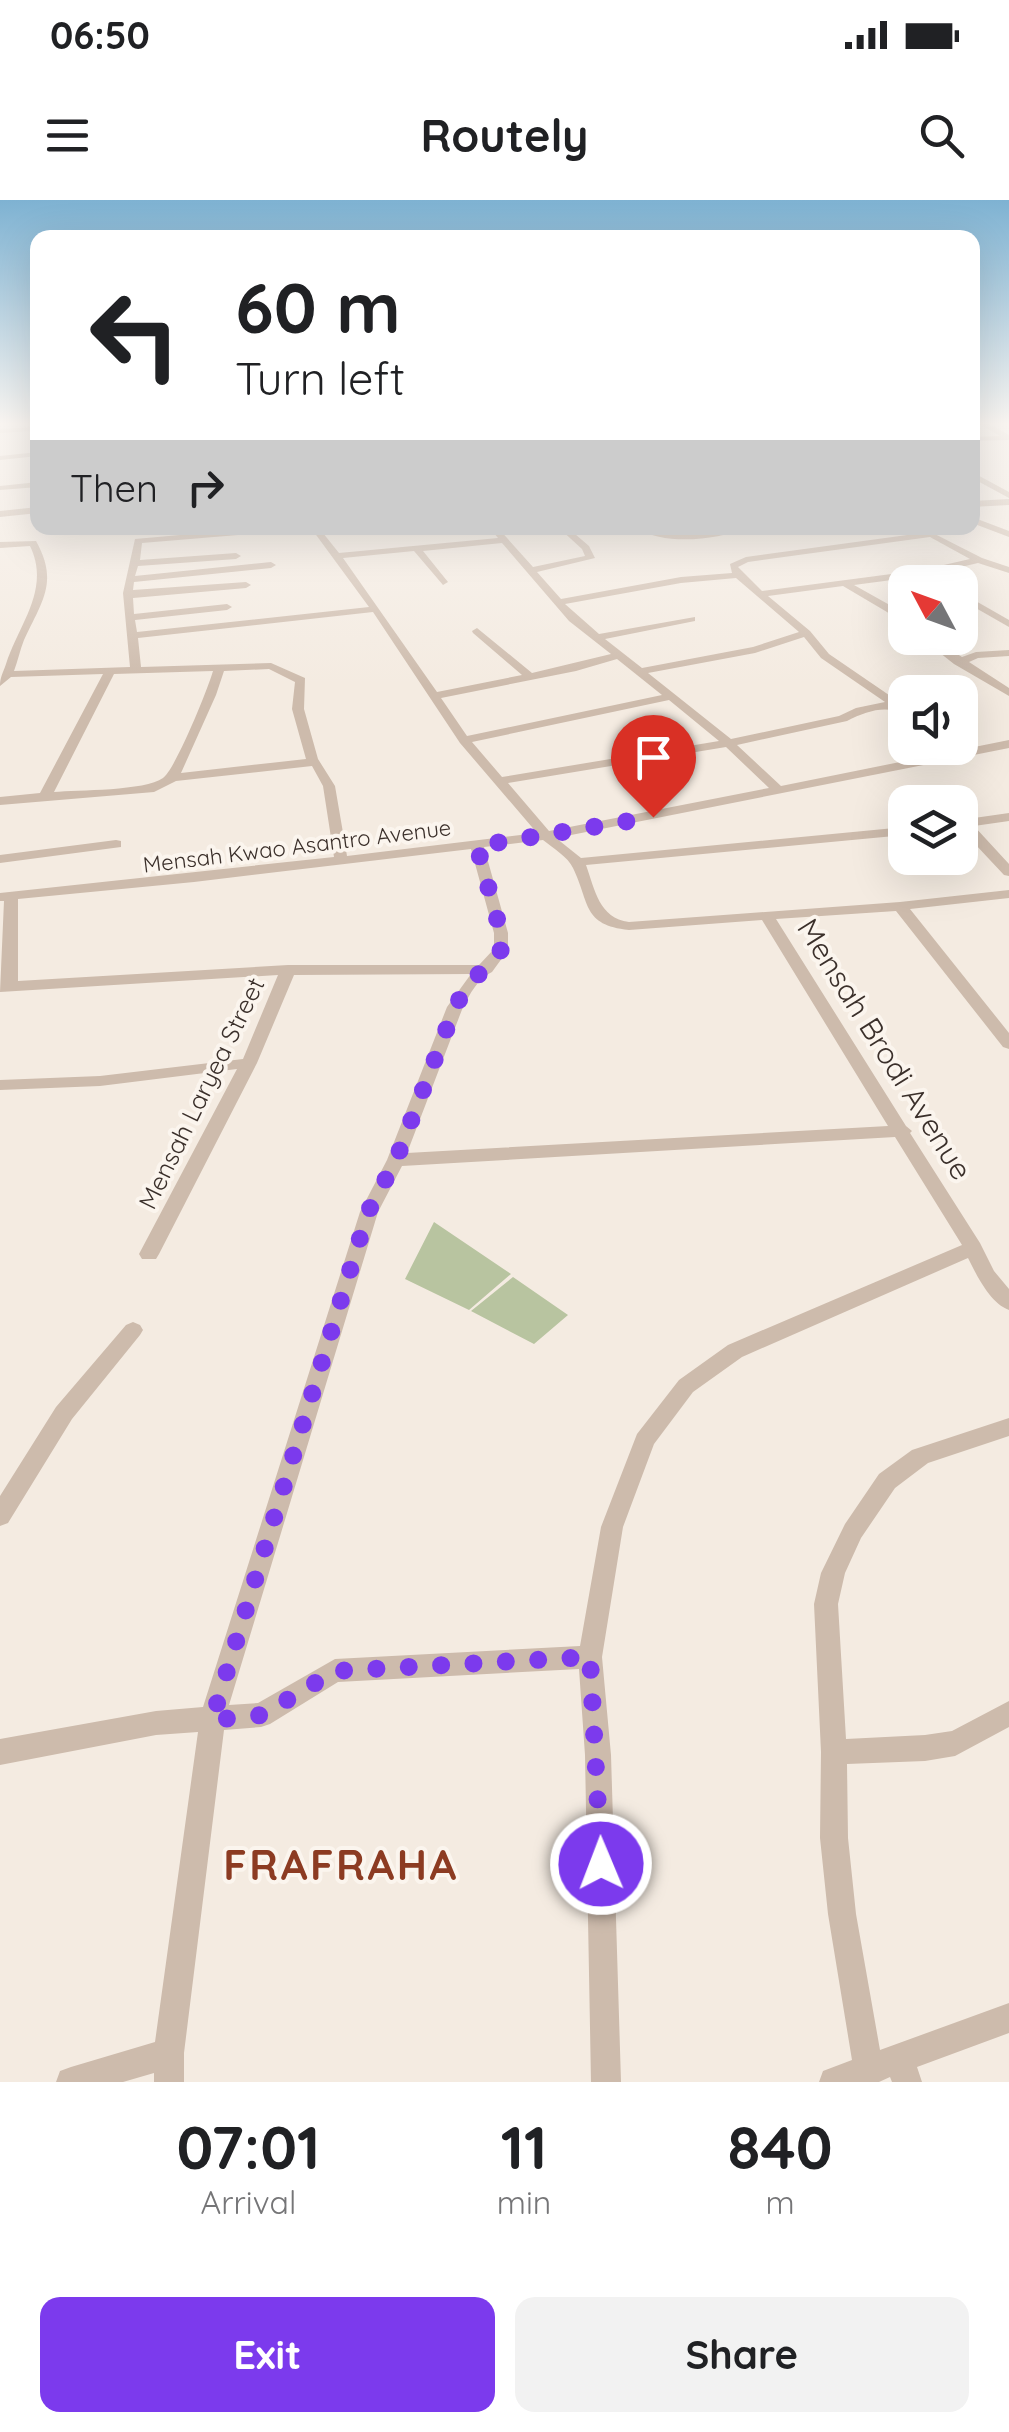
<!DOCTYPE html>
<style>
:root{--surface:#fff;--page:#f2f2f2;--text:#202124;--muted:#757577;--accent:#7c3aed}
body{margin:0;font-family:Quicksand,sans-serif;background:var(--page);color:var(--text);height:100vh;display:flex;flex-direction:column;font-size:38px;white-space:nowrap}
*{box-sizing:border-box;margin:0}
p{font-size:32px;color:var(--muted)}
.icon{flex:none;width:55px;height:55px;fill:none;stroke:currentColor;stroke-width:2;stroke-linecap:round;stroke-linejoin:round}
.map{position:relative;height:1882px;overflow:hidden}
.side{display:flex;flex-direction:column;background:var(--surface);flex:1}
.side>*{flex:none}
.guide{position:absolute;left:30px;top:30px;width:950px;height:305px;border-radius:20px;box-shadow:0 10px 40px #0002;background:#fff;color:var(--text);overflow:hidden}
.needle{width:65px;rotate:311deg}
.controls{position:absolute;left:888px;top:365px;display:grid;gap:20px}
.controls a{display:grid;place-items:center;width:90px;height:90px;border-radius:20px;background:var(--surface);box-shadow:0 10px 40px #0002;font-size:50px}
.pin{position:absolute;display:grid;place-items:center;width:85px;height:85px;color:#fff;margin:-102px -42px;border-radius:50% 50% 50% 0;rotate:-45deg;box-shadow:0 0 10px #0007}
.pin .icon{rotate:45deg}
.me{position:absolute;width:110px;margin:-55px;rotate:359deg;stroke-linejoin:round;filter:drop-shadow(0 0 8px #0008)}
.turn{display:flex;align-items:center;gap:35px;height:210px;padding:0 40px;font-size:45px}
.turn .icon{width:130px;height:130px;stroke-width:2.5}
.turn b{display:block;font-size:70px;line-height:85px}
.then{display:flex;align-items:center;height:95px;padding:0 40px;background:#0003;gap:20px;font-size:38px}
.eta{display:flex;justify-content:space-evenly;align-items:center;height:170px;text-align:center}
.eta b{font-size:60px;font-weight:700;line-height:70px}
.action{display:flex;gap:20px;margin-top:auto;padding:20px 40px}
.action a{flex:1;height:115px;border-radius:20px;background:var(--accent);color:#fff;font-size:40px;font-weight:700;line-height:115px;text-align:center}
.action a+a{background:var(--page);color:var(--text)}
.status{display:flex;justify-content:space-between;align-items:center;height:70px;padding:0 50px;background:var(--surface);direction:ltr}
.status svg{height:28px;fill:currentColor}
header{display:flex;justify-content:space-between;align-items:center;height:130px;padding:0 40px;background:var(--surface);font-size:45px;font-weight:700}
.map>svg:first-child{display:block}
.green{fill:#b8c4a0}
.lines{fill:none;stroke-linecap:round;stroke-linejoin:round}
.street{fill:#cdbbac;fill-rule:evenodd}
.route{stroke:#7c3aed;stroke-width:18;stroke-dasharray:0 32.4}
.labels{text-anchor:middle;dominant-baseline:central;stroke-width:8;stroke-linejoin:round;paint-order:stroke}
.far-street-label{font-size:22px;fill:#3b302b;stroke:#fbf5ee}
.street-label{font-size:25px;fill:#3b302b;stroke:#fbf5ee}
.near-street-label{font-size:30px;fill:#3b302b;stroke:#fbf5ee}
.near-district-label{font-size:42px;font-weight:bold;letter-spacing:2.5px;fill:#8c3b22;stroke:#fbf5ee}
</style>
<div class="status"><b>06:50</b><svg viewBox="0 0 49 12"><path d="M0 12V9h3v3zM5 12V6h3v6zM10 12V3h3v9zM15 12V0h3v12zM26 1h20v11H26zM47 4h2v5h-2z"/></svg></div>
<header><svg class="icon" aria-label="menu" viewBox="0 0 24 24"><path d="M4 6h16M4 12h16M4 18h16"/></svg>Routely<svg class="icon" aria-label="search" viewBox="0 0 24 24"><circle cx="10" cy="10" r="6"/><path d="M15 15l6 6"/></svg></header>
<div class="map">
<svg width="1009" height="1882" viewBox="0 0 1009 1882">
<rect width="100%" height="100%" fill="#f4ebe1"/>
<path class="green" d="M434,1022l77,52 -42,36 -64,-31z
M513,1077l55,38 -34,29 -63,-33z"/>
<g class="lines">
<path class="street" d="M976,222h10l23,13v5l-37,1v-4l28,-1z
M36,227l-3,4 -33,2v-4z
M38,252v4l-38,4v-4z
M972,272l37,20v6l-37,-20z
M38,282v5l-38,3v-4z
M1009,299v6l-37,2v-6z
M38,307v6l-38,4v-6z
M972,317l37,14v6l-37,-14z
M260,328h29l-4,3 -143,12 -2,17 96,-7 5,3 -5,3 -98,7 -3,10 136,-14 5,3 -5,3 -137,14 -1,8 113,-8 5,3 -5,3 -113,10 1,16 93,-10 5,3 -5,3 -92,10 2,12 232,-25 -58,-79h8l20,25 159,-15 -8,-10h8l35,39 52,-11 -3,-7 -23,-21h9l21,18 6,12 -58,14 24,27 120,-22 51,-4 -2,-9 16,-7 176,-24 -2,-3 3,-2 59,30 27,9v6l-31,-10 -56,13 -68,9 41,23 10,10v9l-18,-15 -44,-26 -75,10 42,35 19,23 76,52v8c-20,-9 -38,-3 -58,7l-110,24 44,41 228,-46v8l-453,90 25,20 324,-31v8l-319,30c9,25 13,53 43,57l271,-20 109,-12v8l-99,11 99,124v16l-6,-2 -107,-136 -120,8 130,207 6,5 -2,2 70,110 14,28 15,18v21c-19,-7 -32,-34 -41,-52l-226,99 -49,35 -39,52 -31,83 -21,130 9,98 10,327h-30l-6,-327 -6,-86 -241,13 -68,42 -9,3 -37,3 -40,323v29h-30v-9l-31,9h-67l4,-11 11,-4 84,-25 43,-310 -42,3 -156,30v-26l156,-28 47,-4 157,-495 27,-52 60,-153 24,-33 -177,1 -37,88 -98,191 -3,5h-14l-3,-5 98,-185 -137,17 -100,4v-10l100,-4 143,-17 35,-84 -278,17 4,-91h-4v-8l334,-36 -11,-71 -11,-20 -136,15 -22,11 -154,13v-8l40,-4 63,-119 -92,3 -11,9c0,-9 3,-13 6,-22 13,-40 45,-75 24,-118l-30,2v-6l36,-1c23,41 6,60 -12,99 -4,10 -6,20 -10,31l116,-4 -7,-74 12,-54zM930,337l40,22 -48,11 -160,21 -24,-24 10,-5zM502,343l67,78 42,33 -79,19 -55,-45 -5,3 1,2 49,42 -85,17 -94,-134 71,-7 29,34 5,-3 -25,-31zM736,378l63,54 -46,15 -111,21 -37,-29 90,-18v-4l-96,17 -34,-30 116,-21zM373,412l87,131 77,90 -190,23 -12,-70 -17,-27 -14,-50 1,-31 -34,-15 -130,4 -3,-29zM804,437l17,21 64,44 -29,6 -17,8 -108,23 -83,-66 107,-20zM617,459l45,36 -195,41 -26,-38 135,-27zM269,469l26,13 -3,27 14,50 -125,14 35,-78 8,-24zM213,471c-5,18 -38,99 -50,107 -18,13 -85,12 -109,14l60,-118zM669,500l50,41 -217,36 -30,-35zM726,547l43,41 -220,43 -41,-48zM543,640c10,8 25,17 30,28 17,35 9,57 56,62l133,-10 126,206 -481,27 56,-146c7,-13 15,-29 29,-35l16,-22v-17l-24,-86zM471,649l23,84v16l-15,16h-191l-270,16v-82l176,-17zM895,937l67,108 -234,100 -49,35 -42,54 -36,93 -21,119 -245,13 -77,44 -29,2 149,-493 24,-46z
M638,328l38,6 69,-6c-27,12 -82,18 -107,0z
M960,392l49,28v7l-49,-28z
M921,438h11l30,19 14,-5 33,-2v6l-31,2 -9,4 40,26v8l-55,-32z
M1009,613v8l-35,5 35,38v12l-5,-1 -44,-47v-8z
M116,640l5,1v6l-121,16v-8z
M133,1122l7,3 3,5 -3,5 -68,84 -64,104 -8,3v-30l56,-89 70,-82z
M1009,1218v18l-81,27 -33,25 -34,50 -16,35 -7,31 8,135 79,-4 27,-4 57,-30v26l-54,29 -30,5 -78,3 1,74 8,76 24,136 129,-47v30l-92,34 5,15h-30l-2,-5 -11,5h-60l4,-11 29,-11 -24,-146 -8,-76 1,-86 -7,-148 7,-31 24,-49 34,-50 33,-24z"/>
</g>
<linearGradient id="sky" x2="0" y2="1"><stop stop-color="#7eb2d2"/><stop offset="0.46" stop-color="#faf6f2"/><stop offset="1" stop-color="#faf6f2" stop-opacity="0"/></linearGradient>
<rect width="1009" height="486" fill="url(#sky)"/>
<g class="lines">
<path class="route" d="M601,1664l-11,-207 -255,14 -73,44 -50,5 156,-508 28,-52 59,-153 11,-19 35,-38v-17l-24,-87 176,-29"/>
</g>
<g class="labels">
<g class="far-street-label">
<text transform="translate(297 646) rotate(-7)">Mensah Kwao Asantro Avenue</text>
</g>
<g class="street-label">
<text transform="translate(201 893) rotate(-64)">Mensah Laryea Street</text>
</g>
<g class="near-street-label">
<text transform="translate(885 849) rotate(58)">Mensah Brodi Avenue</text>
</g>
<g class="near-district-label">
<text x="341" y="1664">FRAFRAHA</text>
</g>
</g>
</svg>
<div class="controls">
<a><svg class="needle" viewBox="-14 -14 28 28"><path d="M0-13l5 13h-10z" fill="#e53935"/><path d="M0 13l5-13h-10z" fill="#757577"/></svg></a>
<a><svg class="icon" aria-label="sound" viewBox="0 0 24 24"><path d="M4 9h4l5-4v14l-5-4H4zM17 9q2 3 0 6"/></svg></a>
<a><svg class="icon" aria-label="layers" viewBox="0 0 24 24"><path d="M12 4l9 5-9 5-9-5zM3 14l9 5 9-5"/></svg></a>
</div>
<div class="pin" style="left:653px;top:617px;background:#d93025"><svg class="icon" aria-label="arrive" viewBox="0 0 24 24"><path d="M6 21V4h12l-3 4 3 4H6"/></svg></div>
<svg class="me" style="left:601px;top:1664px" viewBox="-20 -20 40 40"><circle r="17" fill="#7c3aed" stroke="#fff" stroke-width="3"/><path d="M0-11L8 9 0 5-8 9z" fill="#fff"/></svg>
<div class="guide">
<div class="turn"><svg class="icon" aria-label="left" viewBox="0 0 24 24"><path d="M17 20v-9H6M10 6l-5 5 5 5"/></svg><div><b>60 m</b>Turn left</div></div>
<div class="then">Then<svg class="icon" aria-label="right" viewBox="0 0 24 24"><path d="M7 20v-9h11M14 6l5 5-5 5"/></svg></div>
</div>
</div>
<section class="side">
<div class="eta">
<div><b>07:01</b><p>Arrival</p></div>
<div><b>11</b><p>min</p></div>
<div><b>840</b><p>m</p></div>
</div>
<div class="action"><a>Exit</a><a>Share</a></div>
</section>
